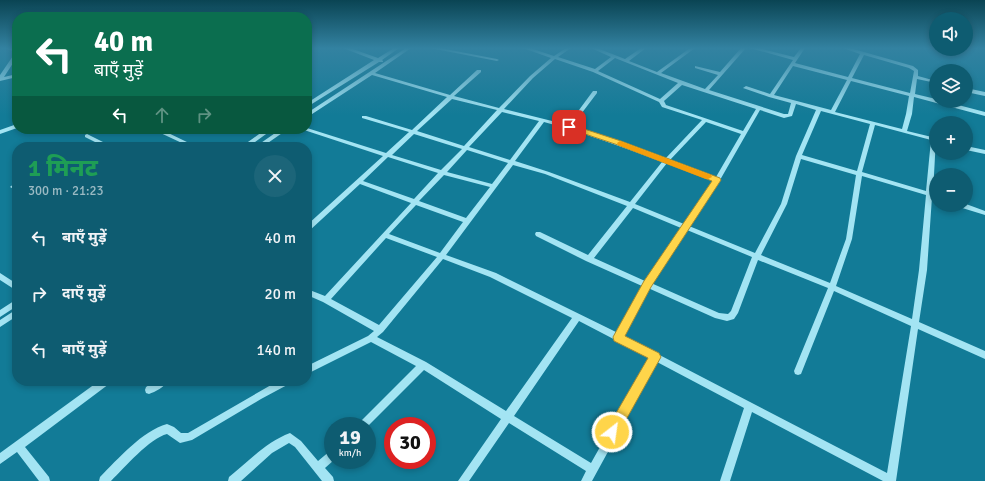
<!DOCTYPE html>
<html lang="hi">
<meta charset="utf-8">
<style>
:root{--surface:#0e5c71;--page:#1c6579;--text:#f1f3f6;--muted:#9bbac3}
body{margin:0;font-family:Signika,"Noto Sans Devanagari",sans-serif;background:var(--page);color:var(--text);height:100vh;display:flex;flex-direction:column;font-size:15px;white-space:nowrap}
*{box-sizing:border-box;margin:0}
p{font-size:13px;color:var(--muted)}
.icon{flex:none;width:22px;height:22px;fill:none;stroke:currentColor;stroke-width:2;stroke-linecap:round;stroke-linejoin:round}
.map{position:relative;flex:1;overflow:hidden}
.drawer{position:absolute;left:12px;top:142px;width:300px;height:244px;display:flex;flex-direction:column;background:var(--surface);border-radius:16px;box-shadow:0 2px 6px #0003}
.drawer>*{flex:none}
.guide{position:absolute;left:12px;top:12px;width:300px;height:122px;border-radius:16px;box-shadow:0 2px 6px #0003;background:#0b6e4f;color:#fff;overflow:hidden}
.buttons{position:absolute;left:929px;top:12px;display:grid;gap:8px}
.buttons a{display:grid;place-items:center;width:44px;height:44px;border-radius:50%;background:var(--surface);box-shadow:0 2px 6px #0003;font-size:20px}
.speed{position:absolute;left:324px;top:417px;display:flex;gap:8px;font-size:20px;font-weight:700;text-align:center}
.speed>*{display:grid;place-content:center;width:52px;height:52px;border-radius:50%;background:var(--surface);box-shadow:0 2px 6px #0003;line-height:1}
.speed small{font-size:10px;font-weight:400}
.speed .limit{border:6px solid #d22;background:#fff;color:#111}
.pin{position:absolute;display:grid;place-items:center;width:34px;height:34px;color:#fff;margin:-17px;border-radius:8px;box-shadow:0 2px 6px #0006}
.me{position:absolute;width:44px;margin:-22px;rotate:30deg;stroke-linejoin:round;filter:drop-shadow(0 0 3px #0008)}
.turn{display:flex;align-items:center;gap:14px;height:84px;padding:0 16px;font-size:18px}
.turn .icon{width:52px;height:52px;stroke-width:2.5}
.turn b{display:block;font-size:28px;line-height:34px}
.lanes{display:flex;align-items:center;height:38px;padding:0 16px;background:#0003;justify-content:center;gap:20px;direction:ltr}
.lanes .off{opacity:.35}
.round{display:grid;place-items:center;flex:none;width:42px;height:42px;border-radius:21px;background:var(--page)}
.head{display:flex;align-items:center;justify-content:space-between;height:68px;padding:0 16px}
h1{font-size:24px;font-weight:800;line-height:30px;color:#1e9e55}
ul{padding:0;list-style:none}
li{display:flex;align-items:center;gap:12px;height:56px;padding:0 16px}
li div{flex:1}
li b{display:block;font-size:15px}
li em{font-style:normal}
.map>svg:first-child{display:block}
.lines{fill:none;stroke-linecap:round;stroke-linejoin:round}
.minor{fill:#a3e4f3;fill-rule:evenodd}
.route{fill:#ffd54a;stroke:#a68a30}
.slow{fill:#f59e0b}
</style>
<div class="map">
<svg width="985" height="481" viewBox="0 0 985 481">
<rect width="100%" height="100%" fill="#127b97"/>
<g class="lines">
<path class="minor" d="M7,48l10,1v3l-10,-3z
M343,48h7l28,10 16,-10h5l-17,12 1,1v1h-4l-72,45v-4l67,-43z
M406,48h5l-36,25 75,22 27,-25h4v2l-27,24 45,12 31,-32 21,-18 -28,-10h7l24,8 12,-8h5l-13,9 37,12 16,-12 -20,-9h6l28,11 16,-11h5l-17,13 28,11 33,-24h5l-34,25 44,16 13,-14 -23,-7v-2l25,6 21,-24h5l-37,42 75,24h4l3,-11 -22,-6 -26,-9 3,-2 24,8 23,-34 -43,-12h8l36,9 7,-9h4l-10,15 53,14 12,-23 -17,-6h7l63,18 5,4v6l18,5v2l-19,-4 -2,15 21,5v2h7l42,11v4l-71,-19 -2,17 -5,17 29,7 -3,55 3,1v4l-4,-1 -5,73 -8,52 66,29v8l-67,-30 -22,152h-13l-131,-69 -22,69h-10l24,-73 -87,-46 -65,119h-11l5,-10 -77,-48 -40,58h-11l43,-62 -77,-49 -57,57v-1h-10l2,-3 57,-57 -45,-24 -64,32v-8l61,-30 6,-5 -51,-29 -16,-7v-6l18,7 86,-93 -51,-19 -51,47h-2v-6l76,-69 -82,-27 6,-1 79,25 23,-21 -47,-14v-2h4l46,14 35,-33 -75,-22 -63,41 -2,1v-4zM864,55l45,13 5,3 -4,22 -58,-15zM615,58l63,25 -18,16 -62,-28zM555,59l38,13 66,30 3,5 40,13 -37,39 -45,-17 -48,-16 25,-33v-2h-4l-25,34 -64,-16 29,-31zM793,66l54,14 -16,30 -57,-15zM851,81l58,15 -3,18 -4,15 -67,-17zM682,85l74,24 -13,22 -77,-26 -2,-4zM452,99l45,11 -33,36 -47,-15zM796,104l20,6 -20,46 -15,48 -26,49 -66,-27 31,-46 40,-70 24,8 8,-2zM821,111l49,13 -13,47 -55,-16zM502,112l37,9 -29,39 -41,-13zM544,122c40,11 79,25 118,40l-32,40 -81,-30 -34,-11zM706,122l35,12 -25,43 -46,-17zM875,125l56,15 -5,51 -64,-19zM414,134l48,15 -21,21 -49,-15zM467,150l41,13 -16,21 -45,-12zM388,157l50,16 -24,26 -51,-18zM801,159l55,16 -10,64 -16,44 -69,-28 26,-51zM667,163l46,18 -29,43 -49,-20zM513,165l32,9 82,32 -39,49 -48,-23h-4l-1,2 1,2 50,25 56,25 -26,46 -120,-59 -50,-18zM444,175l46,12 -24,31 -47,-17zM862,176l64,19 -7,75 -7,49 -76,-33 16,-47zM416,205l47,17 -23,31 -51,-19zM633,208l48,20 -36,53 -51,-23zM687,230l65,27 -21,54 -3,3 -9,-1 -68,-30zM386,238l51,19 -58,68 -48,-26zM443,259l47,18 82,41 -66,93 -80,-49 -49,-25 6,-5zM758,260l70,28 -34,83 1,3 3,1 3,-1 33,-83 77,35 -24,147 -264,-137 25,-48 67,30 12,3 7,-2 4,-6zM579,321l71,37 -59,105 -77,-47z
M430,48h10l57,11 2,1 -2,1z
M15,53h2v4l-13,20 13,-3v3l-17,4v-6z
M966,88l19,4v4l-19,-4z
M17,124v4l-17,6v-4z
M152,129h8l29,14 -1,1h-4z
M266,129h7l-25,18h-7z
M281,129h7l-26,18h-7z
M87,134l24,12 1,1h-7l-20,-10v-2z
M966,146l19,4v4l-19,-4z
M13,185l4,1v5l-7,-4 1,-1z
M966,204l19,7v4l-26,-8 -1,-2z
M0,273l17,11v7l-17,-11z
M17,299v7l-17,11v-7z
M17,309v7l-17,11v-7z
M99,381h11l-1,3 -84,63 24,30 1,4h-11l-22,-29 -17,12v-11z
M155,381h12c-2,6 -12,11 -18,13l-3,-1 -1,-3 1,-3z
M278,381h12l-1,3 -28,15 -69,41 -12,3 -13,-9c-17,4 -43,34 -56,47h-12l1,-4c18,-18 42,-46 67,-53l7,3 7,6h7z
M290,433l11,8 17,20 12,-10 3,-2 1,11 -9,8 8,9 1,4h-12l-27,-34 -6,-4 -17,10 -31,28h-13l1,-4c20,-16 37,-35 61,-44z"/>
</g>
<linearGradient id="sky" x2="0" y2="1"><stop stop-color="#0a4453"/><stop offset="0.42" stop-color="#3382a1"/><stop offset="1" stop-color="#3382a1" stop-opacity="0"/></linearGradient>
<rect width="985" height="115" fill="url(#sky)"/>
<path class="route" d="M569,124l52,17 99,37 1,2 -70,107 -26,49 34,17 2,4 -44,79 -5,2 -4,-2 -2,-4 2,-5 40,-69 -34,-17 -1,-4 31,-56 68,-100 -97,-37 -48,-16v-3z"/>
<path class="slow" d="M620,141l91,34 1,2 -4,2h-2l-88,-34 -1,-2z"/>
</svg>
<div class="buttons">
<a><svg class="icon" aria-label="sound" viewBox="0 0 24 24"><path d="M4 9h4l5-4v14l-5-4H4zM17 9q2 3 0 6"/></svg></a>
<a><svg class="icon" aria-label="layers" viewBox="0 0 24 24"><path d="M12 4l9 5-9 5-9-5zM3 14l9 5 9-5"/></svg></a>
<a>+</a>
<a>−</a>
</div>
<div class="speed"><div>19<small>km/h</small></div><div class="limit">30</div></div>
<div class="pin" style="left:569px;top:127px;background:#d93025"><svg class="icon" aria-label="arrive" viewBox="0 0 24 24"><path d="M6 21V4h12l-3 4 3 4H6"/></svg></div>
<svg class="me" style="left:612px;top:432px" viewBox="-20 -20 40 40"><circle r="17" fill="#ffd54a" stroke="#fff" stroke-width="3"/><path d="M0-11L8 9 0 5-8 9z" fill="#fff"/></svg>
<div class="guide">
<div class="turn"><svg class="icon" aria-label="left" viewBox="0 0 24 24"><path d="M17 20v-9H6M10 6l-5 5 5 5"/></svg><div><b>40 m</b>बाएँ मुड़ें</div></div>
<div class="lanes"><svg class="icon" aria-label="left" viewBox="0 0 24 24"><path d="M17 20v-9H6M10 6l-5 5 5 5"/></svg><svg class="icon off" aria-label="ahead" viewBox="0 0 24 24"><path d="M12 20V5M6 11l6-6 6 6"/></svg><svg class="icon off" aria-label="right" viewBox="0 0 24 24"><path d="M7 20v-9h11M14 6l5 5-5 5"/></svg></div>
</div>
<section class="drawer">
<div class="head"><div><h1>1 मिनट</h1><p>300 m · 21:23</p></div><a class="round"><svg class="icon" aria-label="close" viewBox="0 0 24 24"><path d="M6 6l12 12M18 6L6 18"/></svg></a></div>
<ul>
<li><svg class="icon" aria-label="left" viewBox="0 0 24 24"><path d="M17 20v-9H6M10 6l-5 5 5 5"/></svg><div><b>बाएँ मुड़ें</b></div><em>40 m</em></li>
<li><svg class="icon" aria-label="right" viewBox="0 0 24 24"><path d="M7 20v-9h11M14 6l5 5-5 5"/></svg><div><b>दाएँ मुड़ें</b></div><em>20 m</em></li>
<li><svg class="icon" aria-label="left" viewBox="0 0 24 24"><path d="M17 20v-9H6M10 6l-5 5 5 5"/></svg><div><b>बाएँ मुड़ें</b></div><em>140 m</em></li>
</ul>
</section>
</div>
